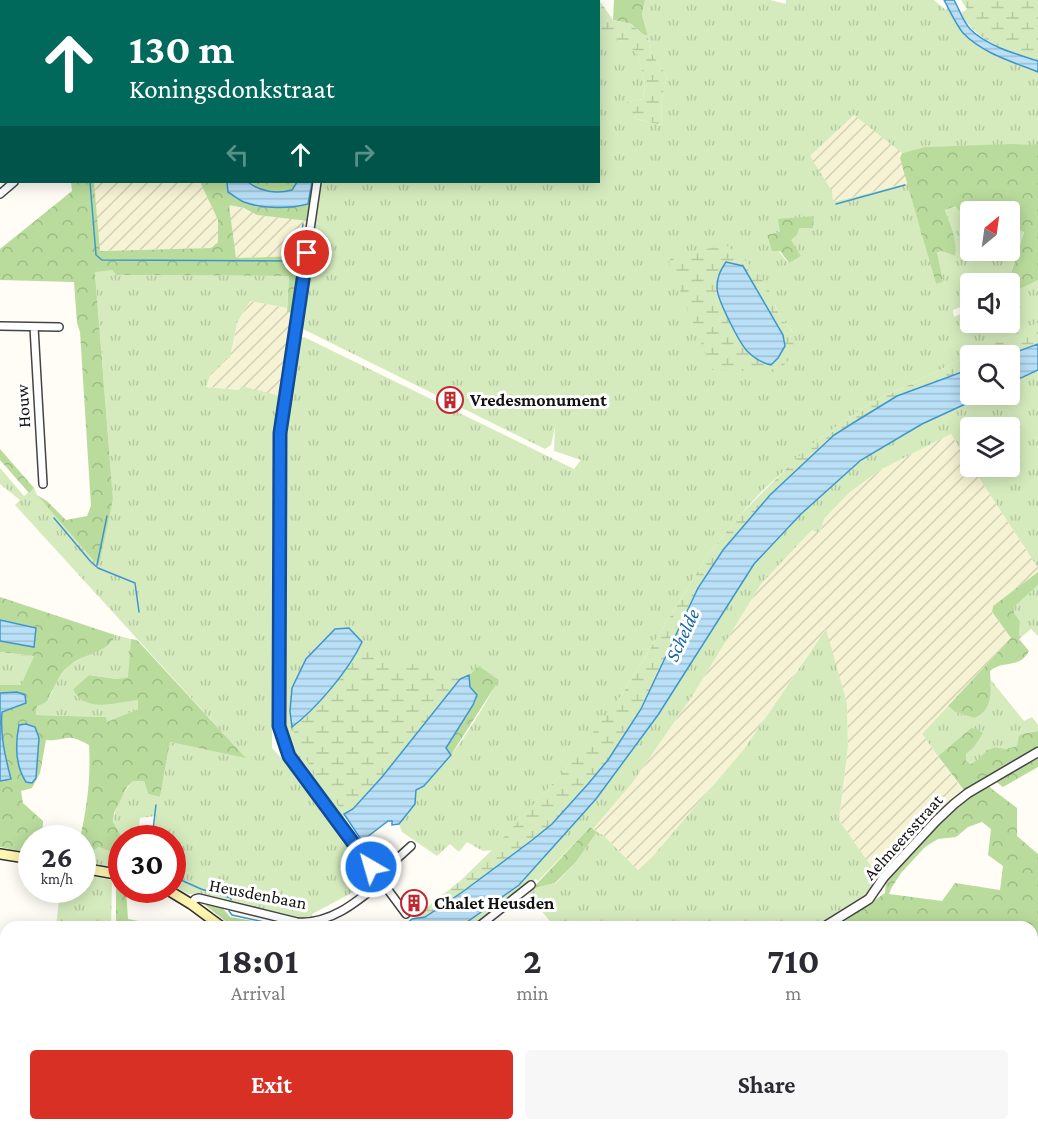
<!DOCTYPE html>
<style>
:root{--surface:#fff;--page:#f7f7f7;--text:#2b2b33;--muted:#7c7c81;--accent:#d93025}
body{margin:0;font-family:"Crimson Pro",serif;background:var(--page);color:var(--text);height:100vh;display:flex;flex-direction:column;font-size:22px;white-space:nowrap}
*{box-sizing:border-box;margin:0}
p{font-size:20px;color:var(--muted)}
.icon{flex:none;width:33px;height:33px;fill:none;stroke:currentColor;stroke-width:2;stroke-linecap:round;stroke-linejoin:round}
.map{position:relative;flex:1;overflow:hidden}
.side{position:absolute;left:0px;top:921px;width:1038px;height:210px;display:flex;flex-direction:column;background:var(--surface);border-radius:18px 18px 0 0;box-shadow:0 3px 15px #0003}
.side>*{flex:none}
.hud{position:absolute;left:0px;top:0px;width:600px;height:183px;box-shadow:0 3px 15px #0003;background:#00695c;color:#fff;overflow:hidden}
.needle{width:39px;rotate:29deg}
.controls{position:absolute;left:960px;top:201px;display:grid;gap:12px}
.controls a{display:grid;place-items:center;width:60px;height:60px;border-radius:6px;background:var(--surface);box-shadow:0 3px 15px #0003;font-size:30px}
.speed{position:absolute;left:18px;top:825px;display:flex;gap:12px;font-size:30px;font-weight:700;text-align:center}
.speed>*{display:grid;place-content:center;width:78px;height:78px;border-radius:50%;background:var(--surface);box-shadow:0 3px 15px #0003;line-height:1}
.speed small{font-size:15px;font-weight:400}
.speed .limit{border:9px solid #d22;background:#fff;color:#111}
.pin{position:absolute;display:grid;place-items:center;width:51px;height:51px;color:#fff;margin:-26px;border:3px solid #fff;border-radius:50%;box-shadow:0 2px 6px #0007}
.me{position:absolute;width:66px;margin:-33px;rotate:322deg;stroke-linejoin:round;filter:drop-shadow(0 0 4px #0008)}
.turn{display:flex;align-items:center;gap:21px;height:126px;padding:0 30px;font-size:27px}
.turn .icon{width:78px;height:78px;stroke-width:2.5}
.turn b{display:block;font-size:42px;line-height:51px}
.lanes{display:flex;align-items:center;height:57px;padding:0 30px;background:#0003;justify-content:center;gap:30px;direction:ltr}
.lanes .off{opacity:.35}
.eta{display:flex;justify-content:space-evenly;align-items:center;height:102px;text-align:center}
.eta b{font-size:36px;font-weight:700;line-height:42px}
.button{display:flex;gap:12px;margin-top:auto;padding:12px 30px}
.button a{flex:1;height:69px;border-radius:6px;background:var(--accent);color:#fff;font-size:24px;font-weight:700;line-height:69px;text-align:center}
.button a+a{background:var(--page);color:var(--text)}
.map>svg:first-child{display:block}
.farmland{fill:url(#farmland-furrows)}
.grass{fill:url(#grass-tufts);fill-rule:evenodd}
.forest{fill:url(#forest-crowns);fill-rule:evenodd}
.wetland{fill:url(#wetland-marsh);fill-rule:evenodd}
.park{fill:url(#park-crowns)}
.garden{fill:url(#garden-dots)}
.water{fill:url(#water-rules);stroke:#3f96cf;stroke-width:1.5}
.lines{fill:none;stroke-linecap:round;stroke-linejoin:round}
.stream{stroke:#3f96cf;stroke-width:1.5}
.minor-casing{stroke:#444;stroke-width:10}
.tertiary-casing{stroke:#444;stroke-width:11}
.secondary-casing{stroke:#333;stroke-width:12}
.minor{stroke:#fff;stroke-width:7}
.tertiary{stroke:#fff;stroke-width:8}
.secondary{stroke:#fff6b0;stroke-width:9}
.route-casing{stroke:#114b97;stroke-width:15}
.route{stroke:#1a73e8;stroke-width:10}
.labels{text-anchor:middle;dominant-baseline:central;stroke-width:6;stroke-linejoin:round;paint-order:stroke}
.poi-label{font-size:18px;font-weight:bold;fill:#111;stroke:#fff;text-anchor:start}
.street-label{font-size:18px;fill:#111;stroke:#fff}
.water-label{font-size:20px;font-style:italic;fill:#1768a6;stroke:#fff}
</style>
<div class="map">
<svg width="1038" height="1131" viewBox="0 0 1038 1131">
<defs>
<pattern id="farmland-furrows" width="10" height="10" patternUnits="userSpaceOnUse" patternTransform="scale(1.5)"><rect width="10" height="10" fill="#f6f3d4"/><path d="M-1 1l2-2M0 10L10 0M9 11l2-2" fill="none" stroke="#d2cfb5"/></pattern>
<pattern id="grass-tufts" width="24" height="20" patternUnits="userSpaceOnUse" patternTransform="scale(1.5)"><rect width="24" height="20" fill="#d5ebbd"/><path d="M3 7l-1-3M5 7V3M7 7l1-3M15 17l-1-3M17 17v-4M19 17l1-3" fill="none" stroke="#b6c8a1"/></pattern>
<pattern id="forest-crowns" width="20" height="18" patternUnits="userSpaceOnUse" patternTransform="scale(1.5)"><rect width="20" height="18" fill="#b9dc9c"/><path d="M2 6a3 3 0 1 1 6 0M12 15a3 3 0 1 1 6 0" fill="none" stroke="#9ebc85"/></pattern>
<pattern id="wetland-marsh" width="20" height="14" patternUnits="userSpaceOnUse" patternTransform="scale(1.5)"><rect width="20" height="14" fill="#d5ebbd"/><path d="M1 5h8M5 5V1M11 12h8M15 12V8" fill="none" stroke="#b6c8a1"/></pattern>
<pattern id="park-crowns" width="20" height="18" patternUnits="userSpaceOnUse" patternTransform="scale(1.5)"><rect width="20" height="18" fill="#d5ebbd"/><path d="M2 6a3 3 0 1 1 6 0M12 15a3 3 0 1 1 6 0" fill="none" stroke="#b6c8a1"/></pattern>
<pattern id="garden-dots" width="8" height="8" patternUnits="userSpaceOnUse" patternTransform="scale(1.5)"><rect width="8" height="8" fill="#d5ebbd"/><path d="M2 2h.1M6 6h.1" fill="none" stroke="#b6c8a1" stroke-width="1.8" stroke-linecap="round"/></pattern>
<pattern id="water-rules" width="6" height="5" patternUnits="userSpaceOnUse" patternTransform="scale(1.5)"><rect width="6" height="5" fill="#b9e0f7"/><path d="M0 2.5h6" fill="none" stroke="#9ebfd3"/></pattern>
</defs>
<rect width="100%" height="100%" fill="#fffdf5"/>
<path class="farmland" d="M854,115l47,36 -1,7 8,25 -76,19 -22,-46z
M94,182h106l18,38v22l-7,6 -112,3z
M228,205l16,3 14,7 50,6v7l-9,1 -2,27 -62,2z
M250,301l37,7v4l8,1 -14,83 -40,-9v3l-35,-3 5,-14 10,-7 5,-9 4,1 7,-35z
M951,434l19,32 2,1 66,101v4l-45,34 -1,7 19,25 -89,96 42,58 -25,20 -61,64 -39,-56 9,-73 -1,-44 -22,-73 -81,119 -91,107 -15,14 -35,-35 -10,-6 40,-47 60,-87 68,-111 51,-54 8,3 4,-14 25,-26 31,-23z"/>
<path class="grass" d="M645,0h125l16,4v-4h148l12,10 2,-2c20,41 50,49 90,64v73l-114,2 -22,6 -48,-38 -44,41 22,35 1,11 75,-19 28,101 7,-2 -8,-27 6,-4 14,5v-14l-10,-33 10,-3 5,6 10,3v35h40v-24l14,5 -15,49 -9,3 -30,1v19l-17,7 1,7 16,-7v12h40v-28l28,-14v43l-167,80 -51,35 -58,53 -23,25 -33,42 -83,135 -16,23 -44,56 -70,78 -10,1 -16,-9 -8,10 -9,-8 -13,12 -35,-24 -3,-8 16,-20 1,-14c27,-14 68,-82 82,-110l-19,-14 -10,9 -9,4 -107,130 -13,11 -47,-66 -8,-24 -2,-13 1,-271 7,-64 8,-44 5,-1 270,132 7,-9 -27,-9 1,-24 -4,18 -6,4 -246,-122 21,-145h278l1,-152 38,21 8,32 -2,16 -15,3 8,17 26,6 -1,-22 6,-27 -17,-25 -2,-15 -6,-21zM814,217l-16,10 -1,8 -7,5 -2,23 -21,-27 10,-2zM669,263l97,23 15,32 12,14z
M112,270l4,5 173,1 -2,32 -37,-7 -13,22 -7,35 -4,-1 -5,9 -10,7 -5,14 34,3 1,-4 40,10 -5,26 -4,123v203l13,14 87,115 -11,11 -49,26 1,5h-15l-64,-16 -3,-3 -3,2 -26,-8h-14l-15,-9 -1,-47h-20l4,-22 -16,2 -2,18 -2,2c-4,0 -11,2 -15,0 -19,-12 2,-46 12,-57h11l4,13 12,3 10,-55 75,15 -230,-252 5,-5 -20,-16v-16l24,28 10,-8 3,7 56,65 20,-61 -18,-228z
M1038,370v198l-66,-101 38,-1v-38h-40v36l-19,-30 -71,36 -31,23 -25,26 -4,14 -8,-3 -51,54 -68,111 -60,87 -40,47 -3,-2 -52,54 -3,-2 -11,10 -50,38h-14l59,-42 77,-86 62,-84 96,-151 47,-50 60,-54 61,-36 63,-29 25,-1v-11z
M1038,585v51l-7,-7 -12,10 1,-18 -6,-8v-6z
M826,629l21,74 1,44 -9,73 39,56 -9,16 -8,6 -44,29h-268l3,-3 -23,-29 3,-6 24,-6 20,-21 21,-30 6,3 35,35 15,-14 91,-107z
M115,635l16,4 -2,38 -12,2 -28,-4 -16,14 50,12 15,-2v10l-32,14v-6l-70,-2 1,-9 14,-12 4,-11 14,-18 42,-22z
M0,652l34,4 -13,30 -21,-1z
M990,679l34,42 8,-4 6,8v6l-16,3 -5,12 -11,3 -11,-2 -8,3 -8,10 -8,4 -5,-3v-8l8,-6 -3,-19 -33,28 -16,-22 26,-28 7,6 19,6 17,-32z
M99,847l22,9v13l-28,-6 1,-13z
M83,875l29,5 -1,47h-55l4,-37h22z
M298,1125h178l2,6h-182z"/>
<path class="forest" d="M614,0h31l-3,15 6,21 -4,-1 -13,-11 -18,-4z
M1012,144l26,1v135l-28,14v-10l-10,-1 9,-3 15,-48 -14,-6v-14h-40v3l-10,-3 -5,-6 -10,4c5,15 13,30 10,46l-14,-5 -4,2 6,29 -7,2 -36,-126 2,-5 22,-6z
M71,182h23l6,69 111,-3 7,-6v-22l-18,-38h27l1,10 80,12 4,-22h2l-6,39 -51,-6 -13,-7 -15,-3 7,53 60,-2 3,-28h9l-13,85 -8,-1 2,-36 -173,-1 -4,-5 -17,2 18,227 -14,66 -6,-5 -56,-65 10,6 19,19 21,-4 4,-10 -11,-174 -3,-9 -3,-41 -74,-2v-31l72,-58z
M248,182h49l-5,8c-15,4 -32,2 -44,-8z
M814,216l-1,12h-14l-2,7 -6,5 10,16 -12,7 -9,-12h-8l-5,-16 13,-3 -2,-13z
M0,449l34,39 -5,5 -29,-33z
M1038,572v13l-24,22v6l6,8 -1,18 10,12c-10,19 -26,8 -39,20 1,17 4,40 -16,47l-19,-6 -7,-6 63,-68 -19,-26 1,-6z
M0,597l115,38c-3,14 -27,19 -39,26 -17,9 -21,27 -31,42l-8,3 -1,9 70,2 1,5 31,-13v-9c-22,2 -53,14 -65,-11l16,-14 28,4 11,-2 3,-38 6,1 109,118 -76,-16 -10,55 -12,-3 -4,-13h-11l-6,6 -13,26 -1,9 9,16 -1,18 -22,-9 -5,3 -2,13 -9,-2 -1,-23h-2c7,-29 11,-62 9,-93 -7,-3 -14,-8 -21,-7 -9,1 -13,3 -22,2l-6,33 -8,15 -11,3 2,12 20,18 -1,17h-10l-1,15 -31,-6v-66l11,-3c-6,-22 -11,-43 -9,-66l24,-10 -18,-10 -8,1v-8h21l13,-29 -34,-4v-11l34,6 2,-19 -36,-8z
M479,666l20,14 -48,75 -6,-7 28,-43 4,-10 -7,-8 -1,-12z
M971,728l6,1 6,4 -9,14 -8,7v7l5,3 8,-5 8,-9 8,-3 11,2 11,-3 2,-10 3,-2 16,-3v36l-35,20 -8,-6 -7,5 29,22v28l21,18v111l-6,3v-41h-196l49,-34 1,-12 56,-62 27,-22 -31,-41zM982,822l9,7 -3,26 15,11 -3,24 -45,-7 -13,18 -53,-7 3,-7 9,-14 24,-26 13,-8 18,-2 12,-10z
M590,827l7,5 -21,30 -21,21 -23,6z
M116,881l5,2 1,7h4l2,29 43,8h-55z
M207,904l15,3 8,10 34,6 5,1v3h-36l-28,-22z
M1032,1085l2,4 4,-1v43h-70l4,-6h60z
M616,1125h69l-2,6h-60z
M823,1125h88l4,6h-96z"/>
<path class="wetland" d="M592,0h7l14,20 18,4 13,11 4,1 2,15 17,25 -6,27 1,22 -26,-6 -9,-17 16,-3 2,-16 -8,-31 -38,-22 -1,-28z
M961,0h77v61c-32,-12 -60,-17 -77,-48l6,-4z
M726,245c17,12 31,25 42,44 5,9 8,21 14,30 3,5 9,9 11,15 6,16 -5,31 -19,38l-62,-2 -43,-107 2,-7zM743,266l9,19 -6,65z
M1038,323v21l-30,11 -38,1v13l-73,27 -44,27 -19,12 -64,60 -47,55 -25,38 -57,121 -33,51 -20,24 -36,40 -21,17 -70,52 -36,24 -13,2 48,-38 32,-31 71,-78 60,-79 83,-135 33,-42 58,-58 23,-20 51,-35z
M362,642l25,18 29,5 44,14 -78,98 -29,32 -9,5 -39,-56 -13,-31c25,-19 57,-57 70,-85z"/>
<path class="park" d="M6,1107v18h222v6h-228v-8z"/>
<path class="garden" d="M713,1125h82v6h-80z"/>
<path class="water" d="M944,0h10c5,9 9,21 16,29 17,17 46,25 68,32v11c-25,-10 -56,-19 -75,-39 -8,-10 -13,-22 -19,-33z
M227,182h21c12,10 29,12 44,8l5,-8h15l-4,22c-19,5 -45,5 -64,-2 -5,-2 -11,-7 -16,-10z
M726,262l17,4 40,69 2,11 -7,12 -7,7c-9,-2 -17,-7 -24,-14 -8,-9 -30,-52 -30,-63 0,-11 3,-17 9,-26z
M1038,344v26l-28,13v-27l-2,-1z
M970,369v25l15,1 -63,29 -61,36 -60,54 -47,50 -96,151 -62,84 -77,86 -59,42h-57l9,-8 13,-2 36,-24 70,-52 21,-17 36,-40 20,-24 33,-51 57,-121 25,-38 47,-55 64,-60 19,-12 44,-27z
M0,620l36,8 -2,19 -34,-6z
M349,628l13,14c-13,28 -45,66 -70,85l-2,-16 2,-23 14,-29 29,-30z
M469,675l1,12 7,8 -4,10 -27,43 5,7 -27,31 -8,4 -1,14 -16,20 -7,1v-4h-4l-26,20 -18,-27 9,-5 29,-32 78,-98z
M17,692l8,3 1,8 -24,9c-2,23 3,44 9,67l-11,2v-88z
M26,724l9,3 4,11 -3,40 -4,5 -6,-1c-11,-17 -11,-37 -7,-57z
M32,1125h138l-1,6h-139z"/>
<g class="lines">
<path class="stream" d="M90,182l6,73 6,5 194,1 3,-9 4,-28
M836,204l69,-19
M54,518l37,44 7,6 37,15 4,29
M97,565l10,-49
M152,838l4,-33
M172,876l29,13 30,9v2
M229,911l3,4 37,8
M279,925l4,2"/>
<defs>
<path id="minor" d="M81,0l1,2
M408,2l2,-2
M0,78l2,-1
M317,182l-37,251 -1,293 7,26 14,20 106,142
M0,194l14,-12
M0,326l59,1
M34,327l9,157
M378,876l33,-30
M191,904l4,-5 4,-1 98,24c33,3 61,-21 84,-40
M478,927l53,-42"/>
<path id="tertiary" d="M824,927l45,-28 15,-22 52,-56 18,-17 14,-11 70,-41"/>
<path id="secondary" d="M0,854l32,5
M82,868l40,7
M168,890l23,14 31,23
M596,1125l10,6"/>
</defs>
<use href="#minor" class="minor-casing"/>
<use href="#tertiary" class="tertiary-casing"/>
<use href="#secondary" class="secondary-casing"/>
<use href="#minor" class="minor"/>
<use href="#tertiary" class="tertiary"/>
<use href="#secondary" class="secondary"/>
</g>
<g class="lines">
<defs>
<path id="route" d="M307,253l-27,180 -1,293 10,30 82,111"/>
</defs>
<use href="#route" class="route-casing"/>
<use href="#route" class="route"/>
</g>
<defs>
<symbol id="building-ring" viewBox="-11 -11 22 22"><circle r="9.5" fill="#fff" stroke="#c4262e" stroke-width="1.5"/><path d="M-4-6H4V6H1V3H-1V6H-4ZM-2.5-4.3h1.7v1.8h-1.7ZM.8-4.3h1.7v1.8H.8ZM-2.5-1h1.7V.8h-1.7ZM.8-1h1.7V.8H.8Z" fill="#c4262e"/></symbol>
</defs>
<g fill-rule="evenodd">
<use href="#building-ring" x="435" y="385" width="30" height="30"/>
<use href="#building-ring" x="399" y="888" width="30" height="30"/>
</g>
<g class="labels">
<g class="poi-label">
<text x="470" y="400">Vredesmonument</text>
<text x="434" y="903">Chalet Heusden</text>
</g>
<g class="street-label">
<text transform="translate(23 406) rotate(-93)">Houw</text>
<text transform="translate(903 837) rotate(-48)">Aelmeersstraat</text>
<text transform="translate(258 894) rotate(11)">Heusdenbaan</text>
</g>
<g class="water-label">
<text transform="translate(682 635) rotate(-65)">Schelde</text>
</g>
</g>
</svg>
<div class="controls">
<a><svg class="needle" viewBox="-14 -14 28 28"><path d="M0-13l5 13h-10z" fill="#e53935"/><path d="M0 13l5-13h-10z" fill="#7c7c81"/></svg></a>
<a><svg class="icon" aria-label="sound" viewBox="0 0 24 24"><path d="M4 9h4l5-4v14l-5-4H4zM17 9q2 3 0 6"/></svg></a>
<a><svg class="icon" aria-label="search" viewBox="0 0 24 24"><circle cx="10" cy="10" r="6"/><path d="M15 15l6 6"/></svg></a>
<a><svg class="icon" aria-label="layers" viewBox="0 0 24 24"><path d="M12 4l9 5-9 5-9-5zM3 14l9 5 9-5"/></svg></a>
</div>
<div class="speed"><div>26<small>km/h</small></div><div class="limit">30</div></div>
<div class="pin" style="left:307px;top:253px;background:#d93025"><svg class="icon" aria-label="arrive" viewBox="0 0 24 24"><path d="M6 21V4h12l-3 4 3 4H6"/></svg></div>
<svg class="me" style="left:371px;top:867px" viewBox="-20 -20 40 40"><circle r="17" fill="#1a73e8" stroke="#fff" stroke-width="3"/><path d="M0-11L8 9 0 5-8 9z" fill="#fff"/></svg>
<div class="hud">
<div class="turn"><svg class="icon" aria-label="ahead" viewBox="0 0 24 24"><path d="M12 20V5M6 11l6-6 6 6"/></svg><div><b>130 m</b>Koningsdonkstraat</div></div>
<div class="lanes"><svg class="icon off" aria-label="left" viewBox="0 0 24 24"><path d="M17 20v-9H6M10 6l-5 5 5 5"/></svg><svg class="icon" aria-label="ahead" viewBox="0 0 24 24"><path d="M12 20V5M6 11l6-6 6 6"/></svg><svg class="icon off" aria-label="right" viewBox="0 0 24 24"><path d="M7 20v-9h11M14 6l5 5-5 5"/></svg></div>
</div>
<section class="side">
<div class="eta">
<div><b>18:01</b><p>Arrival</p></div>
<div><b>2</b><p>min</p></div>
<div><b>710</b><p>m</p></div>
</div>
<div class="button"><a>Exit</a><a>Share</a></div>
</section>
</div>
